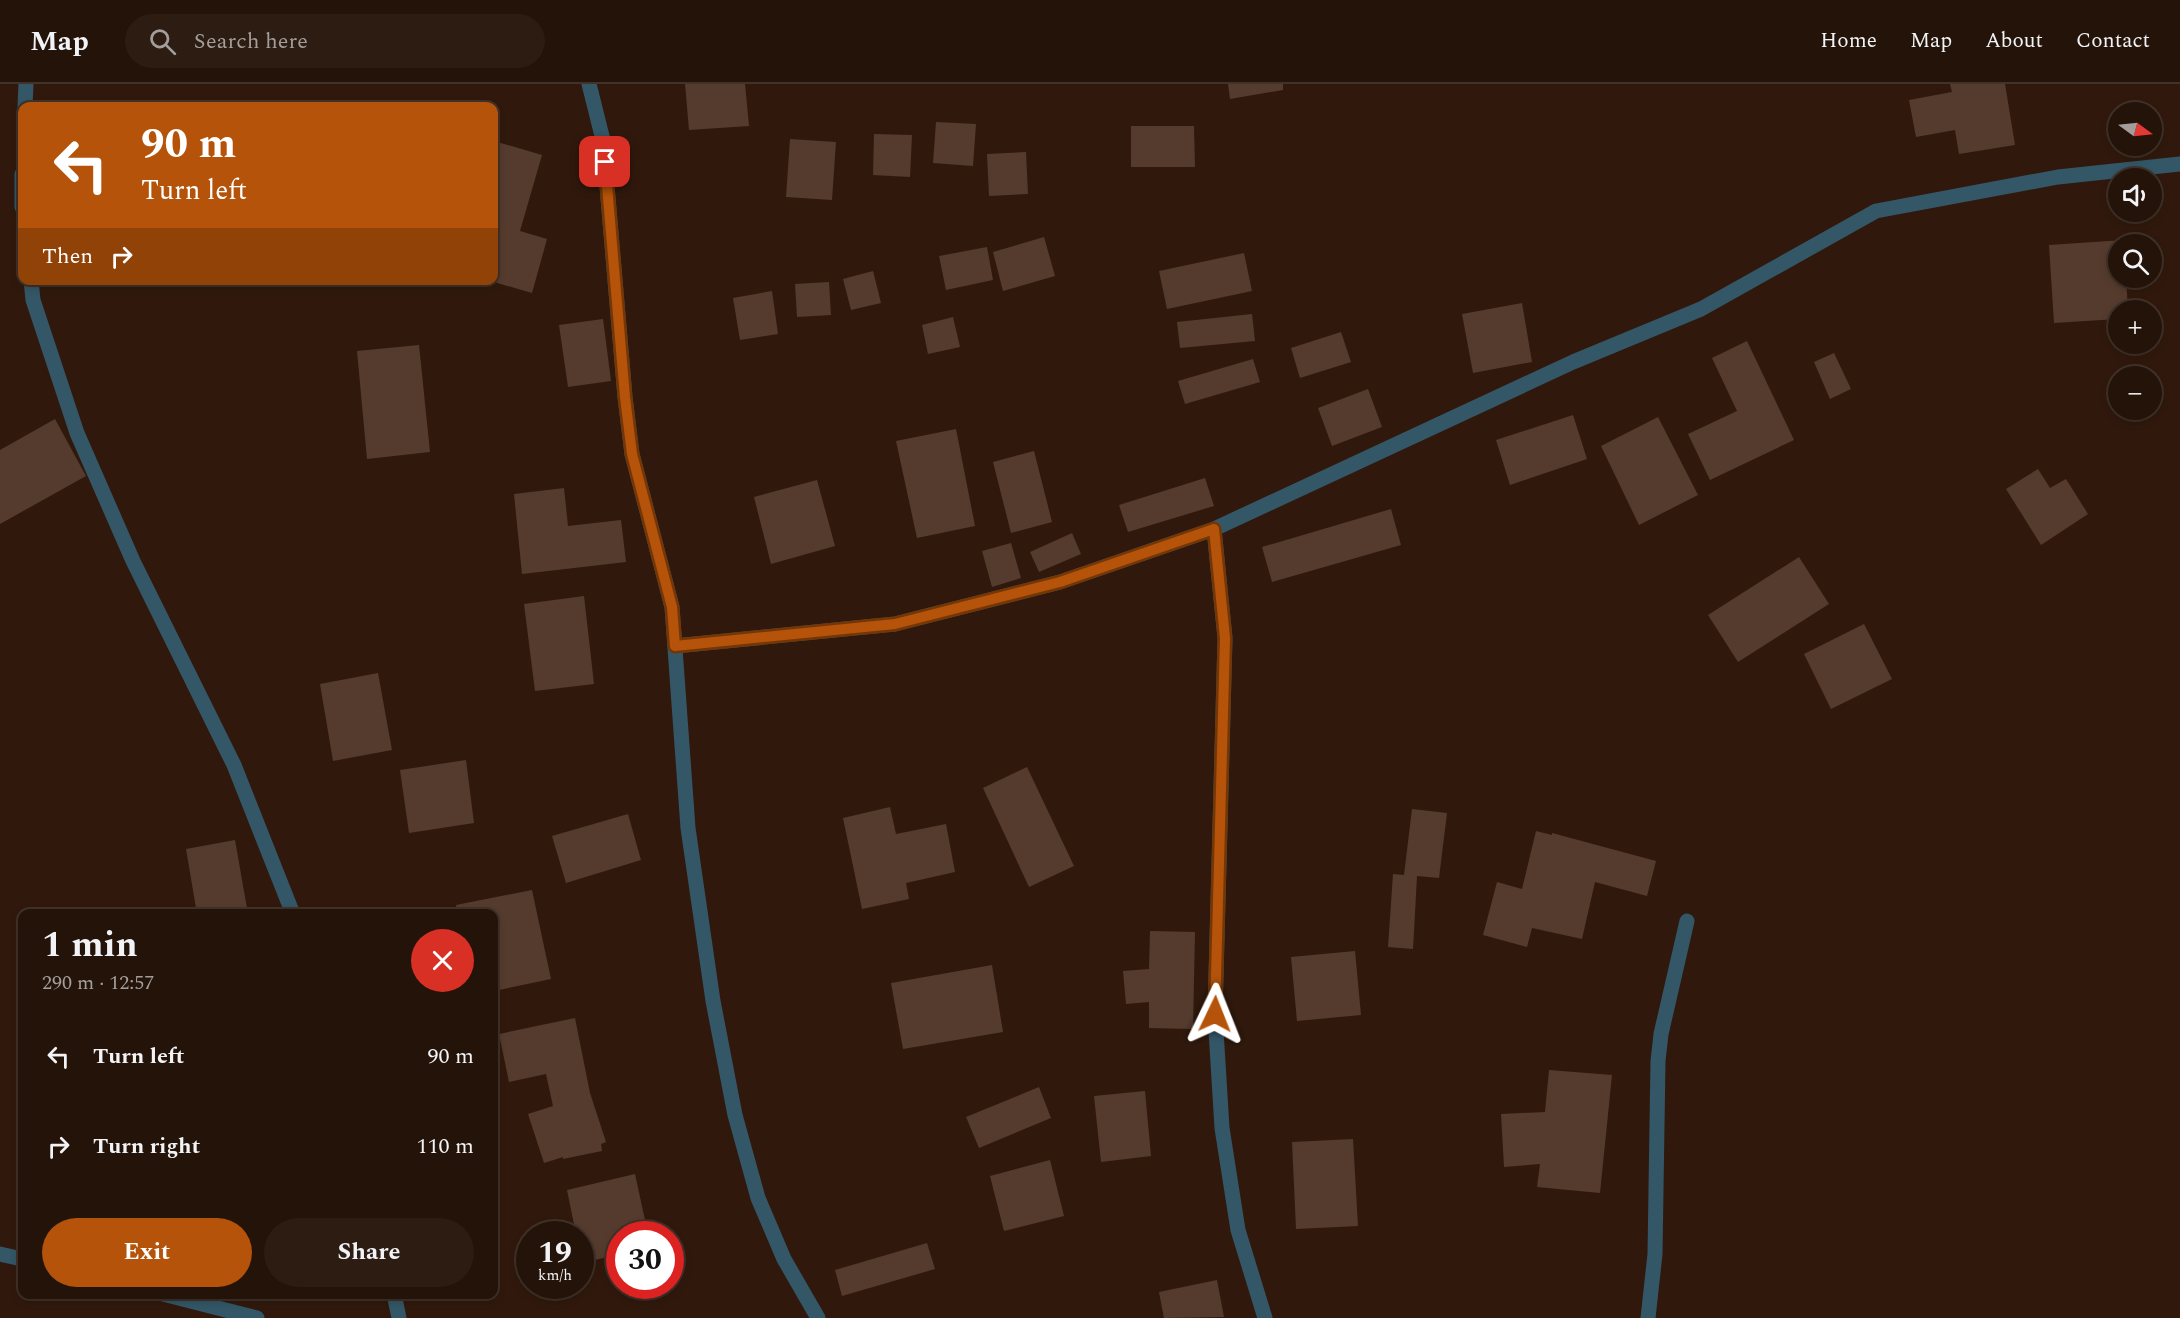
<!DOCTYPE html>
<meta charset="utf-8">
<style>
:root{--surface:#241309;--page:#2c1c12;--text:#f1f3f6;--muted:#a39e9c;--line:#41322a;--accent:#b45309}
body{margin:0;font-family:Spectral,serif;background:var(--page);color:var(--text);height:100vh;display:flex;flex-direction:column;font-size:22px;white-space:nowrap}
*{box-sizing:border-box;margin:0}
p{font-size:20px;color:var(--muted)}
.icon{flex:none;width:33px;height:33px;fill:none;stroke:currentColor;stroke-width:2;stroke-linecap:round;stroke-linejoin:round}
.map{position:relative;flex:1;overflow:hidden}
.panel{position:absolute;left:18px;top:825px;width:480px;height:390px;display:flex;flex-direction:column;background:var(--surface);border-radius:12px;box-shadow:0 3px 9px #0003,0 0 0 2px var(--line)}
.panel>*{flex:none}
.banner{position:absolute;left:18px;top:18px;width:480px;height:183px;border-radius:12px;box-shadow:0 3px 9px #0003,0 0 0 2px var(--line);background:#b45309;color:#fff;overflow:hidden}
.needle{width:39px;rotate:105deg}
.buttons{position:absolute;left:2108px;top:18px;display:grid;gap:12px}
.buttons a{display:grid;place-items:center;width:54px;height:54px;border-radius:50%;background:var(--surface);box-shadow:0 3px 9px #0003,0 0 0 2px var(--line);font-size:30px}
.speed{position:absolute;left:516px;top:1137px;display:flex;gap:12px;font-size:30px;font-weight:700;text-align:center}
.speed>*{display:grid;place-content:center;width:78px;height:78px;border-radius:50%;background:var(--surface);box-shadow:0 3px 9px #0003,0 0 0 2px var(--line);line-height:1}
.speed small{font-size:15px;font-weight:400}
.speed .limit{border:9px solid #d22;background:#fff;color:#111}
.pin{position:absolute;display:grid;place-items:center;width:51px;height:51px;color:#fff;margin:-26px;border-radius:12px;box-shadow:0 3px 9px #0006}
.me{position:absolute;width:66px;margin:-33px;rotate:2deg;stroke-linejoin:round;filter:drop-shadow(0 0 4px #0008)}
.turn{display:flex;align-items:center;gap:21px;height:126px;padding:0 24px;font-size:27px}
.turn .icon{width:78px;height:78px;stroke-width:2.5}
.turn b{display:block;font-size:42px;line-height:51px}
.then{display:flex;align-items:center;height:57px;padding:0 24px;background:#0003;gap:12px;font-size:22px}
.round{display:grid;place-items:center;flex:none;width:63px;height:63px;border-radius:32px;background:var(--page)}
.overview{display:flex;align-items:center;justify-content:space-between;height:102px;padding:0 24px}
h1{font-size:36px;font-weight:700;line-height:45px}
.primary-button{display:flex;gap:12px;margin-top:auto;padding:12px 24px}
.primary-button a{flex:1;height:69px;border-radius:36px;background:var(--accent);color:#fff;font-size:24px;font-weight:700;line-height:69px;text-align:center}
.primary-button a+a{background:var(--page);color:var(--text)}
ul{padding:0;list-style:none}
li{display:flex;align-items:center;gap:18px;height:90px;padding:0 24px}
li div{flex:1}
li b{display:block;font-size:22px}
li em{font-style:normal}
header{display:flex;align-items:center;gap:36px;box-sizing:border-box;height:84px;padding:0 30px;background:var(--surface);border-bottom:2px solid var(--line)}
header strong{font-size:28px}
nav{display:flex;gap:33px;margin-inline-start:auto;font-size:21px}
.search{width:420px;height:54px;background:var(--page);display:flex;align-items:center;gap:15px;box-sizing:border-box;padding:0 21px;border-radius:33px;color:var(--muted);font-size:22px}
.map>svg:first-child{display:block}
.building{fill:#543b2d}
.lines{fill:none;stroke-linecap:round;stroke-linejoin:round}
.street{stroke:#335767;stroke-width:15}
.route-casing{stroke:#753606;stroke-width:15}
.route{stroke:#b45309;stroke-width:10}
</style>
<header>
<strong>Map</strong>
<div class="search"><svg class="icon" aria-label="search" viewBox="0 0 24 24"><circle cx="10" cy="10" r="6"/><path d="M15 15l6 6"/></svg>Search here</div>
<nav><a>Home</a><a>Map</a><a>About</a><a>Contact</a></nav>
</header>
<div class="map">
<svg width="2180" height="1234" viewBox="0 0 2180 1234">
<rect width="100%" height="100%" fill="#30190c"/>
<path class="building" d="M685,0h60l4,42 -60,4z
M1228,0h55v6l-53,9z
M1950,0h55l10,61 -56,9 -4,-24 -39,7 -7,-37 43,-8z
M936,38l40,2 -3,42 -40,-3z
M1131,42h63l1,41h-64z
M874,50l38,1 -2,42 -37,-2z
M790,55l46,3 -4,58 -46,-3z
M494,57l48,14 -22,76 27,8 -15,54 -38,-11z
M1026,68l2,42 -39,2 -2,-42z
M1044,153l11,39 -52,15 -10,-39z
M2124,156v4h-6v34h8l2,32h-10v9l-64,4 -5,-78z
M987,163l6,33 -47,10 -7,-34z
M1244,169l8,38 -85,18 -8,-38z
M873,187l8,32 -30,7 -8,-31z
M829,198l2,33 -34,2 -2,-33z
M772,207l6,43 -38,6 -7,-42z
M1522,219l10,59 -59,11 -11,-59z
M1252,230l3,27 -75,7 -3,-26z
M953,233l7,30 -32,7 -6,-29z
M603,235l8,62 -43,6 -9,-62z
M1341,248l10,30 -51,16 -9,-30z
M1747,257l47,99 -84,40 -22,-46 49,-23 -25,-53z
M419,261l11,107 -63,7 -10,-108z
M1834,269l17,36 -21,10 -16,-37z
M1253,275l7,23 -75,22 -7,-23z
M1368,305l14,38 -50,19 -14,-38z
M1573,331l14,44 -77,26 -14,-45z
M1658,333l40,78 -59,30 -38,-79z
M55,335l31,57 -86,48v-74z
M956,345l19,97 -58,12 -21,-97z
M1034,367l18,71 -41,11 -18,-71z
M2038,385l12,19 16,-9 22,35 -47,31 -35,-56z
M1205,394l9,28 -86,26 -9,-27z
M817,396l18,66 -64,18 -17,-67z
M564,404l4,38 53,-6 5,42 -104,12 -8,-80z
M1391,425l10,36 -129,37 -10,-35z
M1072,449l9,21 -42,18 -9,-20z
M1011,459l10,35 -29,9 -10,-36z
M1799,473l30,47 -91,58 -30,-47z
M584,512l10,88 -59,7 -11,-87z
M1864,540l28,55 -61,30 -27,-55z
M378,589l14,77 -59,11 -13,-77z
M466,676l8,63 -65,10 -9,-63z
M1027,683l47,99 -45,21 -46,-99z
M890,723l6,27 50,-10 9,48 -49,11 3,16 -47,10 -19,-91z
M1412,725l35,4 -8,65 -22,-2 -4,73 -25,-2 5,-73 11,1z
M628,730l13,46 -75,23 -14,-47z
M1536,747l16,4v-2l104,28 -9,35 -52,-14 -13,57 -50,-11 -5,19 -44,-12 14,-53 25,7z
M235,756l13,74h-51l-11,-65z
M532,806l19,89 -57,12v-77h-37l-1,-9z
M1150,847l45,1 -2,97 -44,-1v-26l-23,2 -3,-33 26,-2z
M1355,867l6,64 -64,6 -6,-64z
M992,881l11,67 -100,17 -12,-66z
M575,934l15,75 16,49 -5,2 1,7 -39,8v-2l-19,6 -16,-49 25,-8 -7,-32 -37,8 -10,-48z
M1549,986l63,5 -12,118 -63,-6 3,-23 -36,3 -3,-53 44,-2z
M1039,1003l12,31 -72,30 -13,-31z
M1145,1007l6,65 -50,6 -7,-66z
M1353,1055l5,87 -62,3 -4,-87z
M1050,1076l14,56 -60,15 -14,-55z
M635,1090l13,60h-28v20l-38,9 -2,-29h-4l-9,-44z
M927,1159l8,26 -93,27 -7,-26z
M1217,1196l7,37 -60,1 -5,-26z"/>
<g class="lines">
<path class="street" d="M589,0l14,56 22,257 7,57 40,153 16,221 25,173 22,114 23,83 26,61 34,59
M25,22l1,-22
M22,90v33
M31,196l2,20 44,133 56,128 101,204 59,149
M1214,445l11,109 -10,376 7,114 16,102 27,88
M675,562l220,-22 165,-42 154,-53 359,-167 128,-53 175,-98 182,-34 122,-13
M0,1170l22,5
M163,1210l94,24
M394,1210l5,24
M1648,1234l7,-64 3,-193 3,-27 26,-113"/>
</g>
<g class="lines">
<defs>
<path id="route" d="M605,78l20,235 7,57 40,153 3,39 220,-22 165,-42 154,-53 11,109 -10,376"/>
</defs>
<use href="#route" class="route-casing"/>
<use href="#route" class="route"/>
</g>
</svg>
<div class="buttons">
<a><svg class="needle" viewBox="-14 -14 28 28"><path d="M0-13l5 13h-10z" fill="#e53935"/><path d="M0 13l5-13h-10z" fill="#a39e9c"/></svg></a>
<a><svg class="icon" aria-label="sound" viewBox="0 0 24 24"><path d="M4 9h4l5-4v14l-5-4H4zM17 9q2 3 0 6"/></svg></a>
<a><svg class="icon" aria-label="search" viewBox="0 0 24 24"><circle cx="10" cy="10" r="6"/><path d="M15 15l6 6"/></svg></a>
<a>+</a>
<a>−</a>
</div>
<div class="speed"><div>19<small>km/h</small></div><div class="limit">30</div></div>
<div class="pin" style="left:605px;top:78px;background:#d93025"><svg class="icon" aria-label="arrive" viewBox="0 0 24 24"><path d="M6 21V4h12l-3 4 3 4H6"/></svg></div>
<svg class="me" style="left:1215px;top:930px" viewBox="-20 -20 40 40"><path d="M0-17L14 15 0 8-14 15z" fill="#b45309" stroke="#fff" stroke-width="4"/></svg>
<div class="banner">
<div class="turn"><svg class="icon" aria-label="left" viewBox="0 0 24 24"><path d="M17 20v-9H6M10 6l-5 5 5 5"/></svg><div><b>90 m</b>Turn left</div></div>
<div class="then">Then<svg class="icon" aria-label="right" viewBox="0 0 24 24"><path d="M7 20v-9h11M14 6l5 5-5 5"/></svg></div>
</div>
<section class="panel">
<div class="overview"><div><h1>1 min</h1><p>290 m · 12:57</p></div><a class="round" style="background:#d93025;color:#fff"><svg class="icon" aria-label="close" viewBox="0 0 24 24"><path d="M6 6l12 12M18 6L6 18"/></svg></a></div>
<ul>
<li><svg class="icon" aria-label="left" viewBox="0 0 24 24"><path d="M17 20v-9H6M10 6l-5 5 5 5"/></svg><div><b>Turn left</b></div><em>90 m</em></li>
<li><svg class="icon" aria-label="right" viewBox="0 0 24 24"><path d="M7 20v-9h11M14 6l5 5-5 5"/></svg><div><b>Turn right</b></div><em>110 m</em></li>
</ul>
<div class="primary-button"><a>Exit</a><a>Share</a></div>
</section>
</div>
